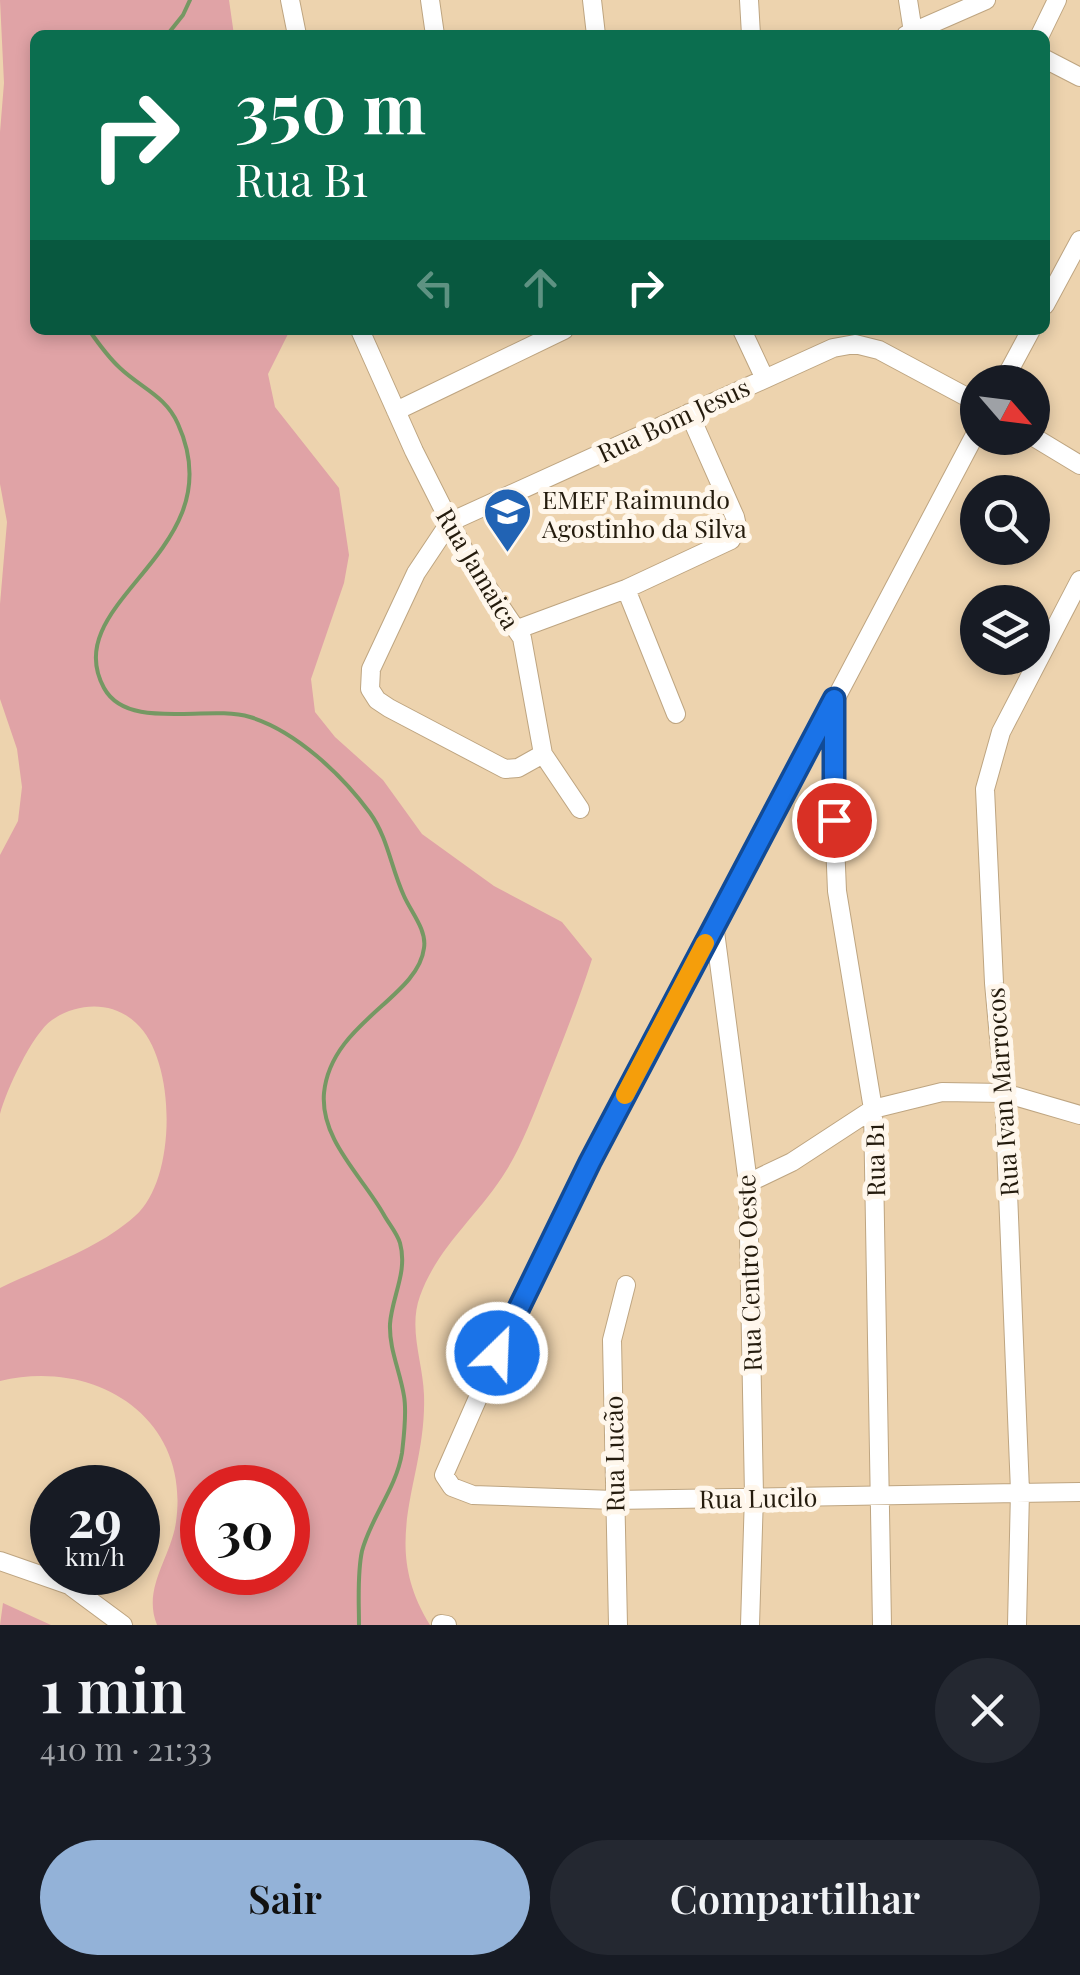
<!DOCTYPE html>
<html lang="pt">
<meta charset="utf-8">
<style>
:root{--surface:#171b24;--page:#242831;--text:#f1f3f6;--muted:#9ea1a6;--accent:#93b2d8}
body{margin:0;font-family:"Playfair Display",serif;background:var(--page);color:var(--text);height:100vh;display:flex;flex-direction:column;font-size:38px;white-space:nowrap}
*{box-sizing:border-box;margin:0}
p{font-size:32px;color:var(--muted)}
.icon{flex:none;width:55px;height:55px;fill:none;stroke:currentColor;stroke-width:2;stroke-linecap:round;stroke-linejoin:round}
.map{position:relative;height:1625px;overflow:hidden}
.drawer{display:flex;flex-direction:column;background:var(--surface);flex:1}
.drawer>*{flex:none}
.guide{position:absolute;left:30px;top:30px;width:1020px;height:305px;border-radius:15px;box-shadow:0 5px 15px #0003;background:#0b6e4f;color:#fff;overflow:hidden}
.needle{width:65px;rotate:118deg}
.tools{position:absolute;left:960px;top:365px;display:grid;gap:20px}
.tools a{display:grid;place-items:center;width:90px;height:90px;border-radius:50%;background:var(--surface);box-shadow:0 5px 15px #0003;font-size:50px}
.speed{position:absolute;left:30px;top:1465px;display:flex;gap:20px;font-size:50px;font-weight:700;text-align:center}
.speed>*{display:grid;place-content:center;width:130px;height:130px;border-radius:50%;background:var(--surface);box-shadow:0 5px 15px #0003;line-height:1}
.speed small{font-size:25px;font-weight:400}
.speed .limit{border:15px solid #d22;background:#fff;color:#111}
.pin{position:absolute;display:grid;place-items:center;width:85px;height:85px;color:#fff;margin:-42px;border:5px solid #fff;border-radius:50%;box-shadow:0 2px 10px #0007}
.me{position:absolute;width:110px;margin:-55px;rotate:24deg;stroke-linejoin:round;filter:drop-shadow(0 0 8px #0008)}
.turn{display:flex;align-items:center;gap:35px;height:210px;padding:0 40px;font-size:45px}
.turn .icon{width:130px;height:130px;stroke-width:2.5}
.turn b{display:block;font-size:70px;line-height:85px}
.lanes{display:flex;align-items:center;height:95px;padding:0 40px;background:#0003;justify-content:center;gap:50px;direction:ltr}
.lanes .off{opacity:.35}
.round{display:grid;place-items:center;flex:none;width:105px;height:105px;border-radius:52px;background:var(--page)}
.summary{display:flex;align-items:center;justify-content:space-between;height:170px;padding:0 40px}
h1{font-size:60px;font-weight:600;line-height:75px}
.action{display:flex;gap:20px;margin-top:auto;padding:20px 40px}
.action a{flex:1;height:115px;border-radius:60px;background:var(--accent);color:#111;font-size:40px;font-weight:600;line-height:115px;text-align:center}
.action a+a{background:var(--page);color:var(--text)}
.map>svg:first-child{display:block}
.green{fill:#e0a3a6;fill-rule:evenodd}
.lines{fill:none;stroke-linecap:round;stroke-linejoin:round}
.stream{stroke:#759863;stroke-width:4}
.minor-casing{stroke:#bea581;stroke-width:20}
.minor{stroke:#fff;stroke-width:18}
.route-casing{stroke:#114b97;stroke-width:25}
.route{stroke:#1a73e8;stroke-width:18}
.slow{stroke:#f59e0b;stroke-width:18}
.labels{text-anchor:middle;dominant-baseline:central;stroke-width:10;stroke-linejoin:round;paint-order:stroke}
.street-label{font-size:25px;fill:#241b0d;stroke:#fff7ec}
.poi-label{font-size:25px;fill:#241b0d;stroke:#fff7ec;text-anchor:start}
</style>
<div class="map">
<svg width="1080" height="1625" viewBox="0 0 1080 1625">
<rect width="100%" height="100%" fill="#edd3ae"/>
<path class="green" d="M0,0h229l5,35h-199v295h255l-22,44 7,33 64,81 10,67 -5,28 -33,96 4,33 20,25 48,43 39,54 72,52 68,36 30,37c-14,44 -31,86 -48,129 -11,28 -22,57 -38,83 -27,44 -68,75 -86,125 -12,33 3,66 4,99 3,86 -47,145 6,230h-273c-15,-37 14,-67 19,-103 15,-106 -82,-164 -176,-141v-93c45,-22 97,-38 135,-72 42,-36 42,-156 1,-193 -23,-22 -58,-21 -84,-3 -20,14 -46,71 -52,94v-259l18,-34 4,-34 -5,-38 -17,-50v-95l7,-82 -7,-38v-352l4,-49zM202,1488h86v84h-86z
M3,1603l48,22h-51z"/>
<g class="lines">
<path class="stream" d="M167,35l16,-20 7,-15
M89,330c9,13 19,27 31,38 21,20 46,28 58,56 58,128 -122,176 -74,264 24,44 104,16 146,29 46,14 92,58 120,96 18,25 21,55 34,83 7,16 23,34 20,52 -6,50 -93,74 -100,145 -4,47 39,84 60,122 5,9 13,18 16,28 8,29 -8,53 -10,81 -1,25 10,47 14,72 3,17 0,39 -2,57 -6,36 -31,64 -40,98 -5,23 -3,51 -3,74"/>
<defs>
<path id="minor" d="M290,0l7,35
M430,0l5,35
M592,0l4,35
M749,0l2,35
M908,0l5,32
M906,35l80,-35
M1040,35l17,-35
M1045,59l35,18
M1045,305l35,-65
M360,330l54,121 55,109 53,78 21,116 37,55
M742,330l22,47
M1003,382l28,-52
M396,411l168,-81
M978,429l-405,767 -60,122 -69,157 8,12 21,8 141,5 466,-8
M1032,436l48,29
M626,589l50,125
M518,629l108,-40 105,-49 6,-14 -2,-9 -46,-104
M834,704l-1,90 4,97 36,218 9,516
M543,754l-25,14 -13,1 -116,-61 -12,-8 -7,-11 1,-20 45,-96 34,-51 383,-174 22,-4 24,6 99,53
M714,924l34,259 6,312 -4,130
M748,1183l44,-21 81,-53 69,-17 62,1 76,22
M0,1561l69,24 54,40
M441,1624l6,1
M618,1625l-6,-285 14,-55
M1017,1625l3,-134 -16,-398 -10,-110 -9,-194 16,-57 79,-152"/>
</defs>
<use href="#minor" class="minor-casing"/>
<use href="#minor" class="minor"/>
</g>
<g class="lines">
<defs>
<path id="route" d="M497,1353l93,-191 244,-463v121"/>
</defs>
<use href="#route" class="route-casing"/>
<use href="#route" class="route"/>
<path class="slow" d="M625,1095l80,-152"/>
</g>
<defs>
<symbol id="school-pin" viewBox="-11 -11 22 30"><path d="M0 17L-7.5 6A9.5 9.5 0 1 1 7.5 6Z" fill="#2163b4" stroke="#fff7ec"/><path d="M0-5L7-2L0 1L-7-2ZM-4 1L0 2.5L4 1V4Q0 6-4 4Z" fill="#fff"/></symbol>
</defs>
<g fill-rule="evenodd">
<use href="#school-pin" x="480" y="484" width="55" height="75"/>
</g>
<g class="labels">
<g class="street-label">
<text transform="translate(673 419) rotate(-25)">Rua Bom Jesus</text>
<text transform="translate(479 568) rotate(59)">Rua Jamaica</text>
<text transform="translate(1001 1092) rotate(-94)">Rua Ivan Marrocos</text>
<text transform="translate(874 1160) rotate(-91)">Rua B1</text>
<text transform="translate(748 1273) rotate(-92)">Rua Centro Oeste</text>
<text transform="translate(613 1454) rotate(-91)">Rua Lucão</text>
<text transform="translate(758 1497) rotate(-1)">Rua Lucilo</text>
</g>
<g class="poi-label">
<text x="542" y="498">EMEF Raimundo<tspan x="542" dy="29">Agostinho da Silva</tspan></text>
</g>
</g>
</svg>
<div class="tools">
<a><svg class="needle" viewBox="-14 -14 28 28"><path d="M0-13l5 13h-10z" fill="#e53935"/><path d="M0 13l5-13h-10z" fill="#9ea1a6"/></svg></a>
<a><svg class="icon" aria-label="search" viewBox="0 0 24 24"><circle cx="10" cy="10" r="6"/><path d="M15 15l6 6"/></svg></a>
<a><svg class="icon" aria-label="layers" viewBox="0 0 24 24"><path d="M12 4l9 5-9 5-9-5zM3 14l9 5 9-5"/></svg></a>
</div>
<div class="speed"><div>29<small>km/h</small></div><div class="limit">30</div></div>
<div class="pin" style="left:834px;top:820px;background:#d93025"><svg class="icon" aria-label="arrive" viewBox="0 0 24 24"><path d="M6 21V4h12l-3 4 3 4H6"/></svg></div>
<svg class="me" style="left:497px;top:1353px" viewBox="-20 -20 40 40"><circle r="17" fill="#1a73e8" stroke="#fff" stroke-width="3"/><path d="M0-11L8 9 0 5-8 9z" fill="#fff"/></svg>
<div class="guide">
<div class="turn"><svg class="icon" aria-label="right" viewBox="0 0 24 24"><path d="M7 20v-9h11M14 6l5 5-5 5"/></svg><div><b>350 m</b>Rua B1</div></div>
<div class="lanes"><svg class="icon off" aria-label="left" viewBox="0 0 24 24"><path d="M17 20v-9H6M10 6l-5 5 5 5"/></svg><svg class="icon off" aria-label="ahead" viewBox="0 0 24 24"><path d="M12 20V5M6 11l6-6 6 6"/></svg><svg class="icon" aria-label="right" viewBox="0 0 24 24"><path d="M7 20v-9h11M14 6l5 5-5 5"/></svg></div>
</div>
</div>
<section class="drawer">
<div class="summary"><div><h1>1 min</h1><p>410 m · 21:33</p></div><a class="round"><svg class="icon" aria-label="close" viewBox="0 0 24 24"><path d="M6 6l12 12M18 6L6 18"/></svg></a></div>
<div class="action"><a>Sair</a><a>Compartilhar</a></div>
</section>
